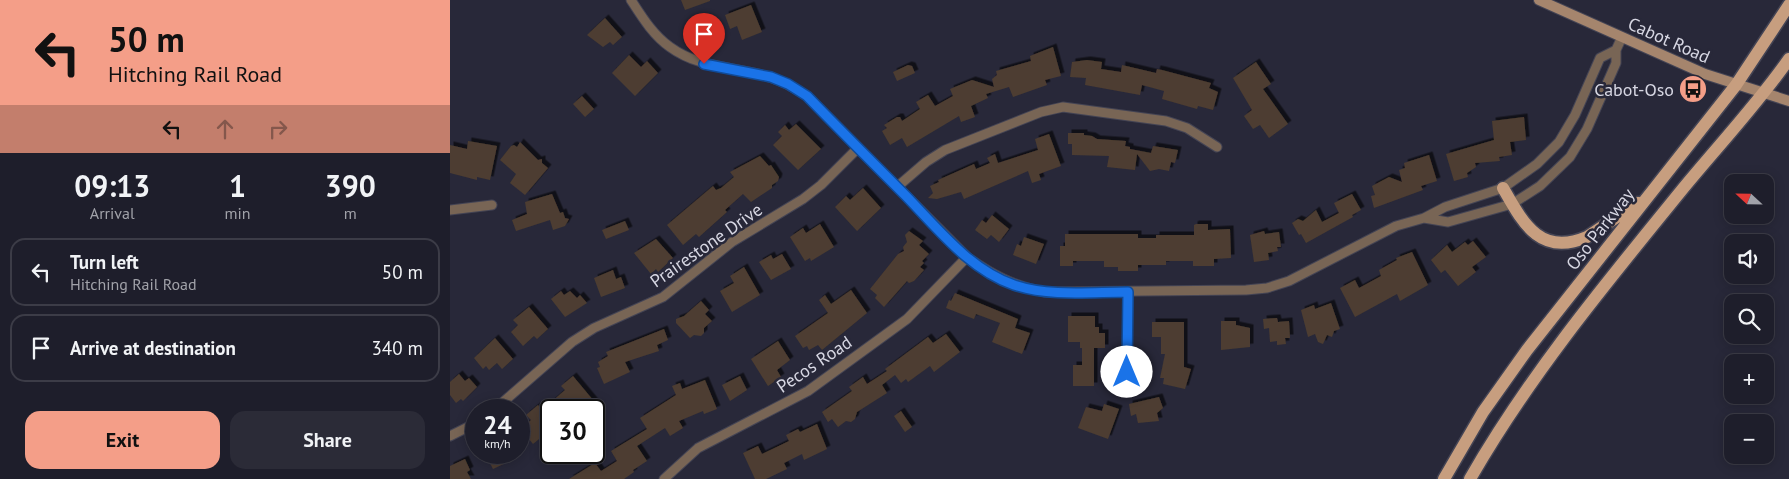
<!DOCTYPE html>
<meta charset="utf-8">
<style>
:root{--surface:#1e1e2b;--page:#2b2b37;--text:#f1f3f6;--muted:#a1a2a9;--line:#3c3c47;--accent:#f49e88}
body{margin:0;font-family:"PT Sans",sans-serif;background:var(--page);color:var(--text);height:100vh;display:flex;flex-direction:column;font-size:19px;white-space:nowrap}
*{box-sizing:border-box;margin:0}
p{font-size:16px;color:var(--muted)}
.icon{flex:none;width:28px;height:28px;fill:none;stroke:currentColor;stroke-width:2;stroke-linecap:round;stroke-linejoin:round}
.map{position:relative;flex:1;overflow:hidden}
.side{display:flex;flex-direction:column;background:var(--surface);width:450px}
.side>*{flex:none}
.guide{background:#f49e88;color:#111;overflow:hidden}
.needle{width:32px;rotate:292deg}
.controls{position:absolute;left:1274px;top:174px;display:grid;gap:10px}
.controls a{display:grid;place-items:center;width:50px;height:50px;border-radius:10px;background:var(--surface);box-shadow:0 2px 12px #0003,0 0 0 1px var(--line);font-size:25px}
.speed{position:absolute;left:15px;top:399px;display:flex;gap:10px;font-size:25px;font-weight:700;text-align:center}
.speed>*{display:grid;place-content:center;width:65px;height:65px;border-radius:50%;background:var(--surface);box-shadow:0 2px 12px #0003,0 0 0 1px var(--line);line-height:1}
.speed small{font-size:12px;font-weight:400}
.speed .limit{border:2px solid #111;border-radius:8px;background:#fff;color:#111}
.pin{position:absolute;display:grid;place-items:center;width:42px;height:42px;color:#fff;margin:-51px -21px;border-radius:50% 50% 50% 0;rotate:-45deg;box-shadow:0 0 5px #0007}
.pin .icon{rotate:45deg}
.me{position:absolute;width:55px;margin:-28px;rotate:0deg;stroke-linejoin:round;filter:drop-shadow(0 0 4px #0008)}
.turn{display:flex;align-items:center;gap:18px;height:105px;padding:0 25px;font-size:22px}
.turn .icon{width:65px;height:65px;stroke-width:2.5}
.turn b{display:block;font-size:35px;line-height:42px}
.lanes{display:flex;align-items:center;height:48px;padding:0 25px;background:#0003;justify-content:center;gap:25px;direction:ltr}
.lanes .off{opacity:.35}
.eta{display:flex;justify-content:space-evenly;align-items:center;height:85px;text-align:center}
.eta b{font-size:30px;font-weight:700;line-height:35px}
.cta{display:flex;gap:10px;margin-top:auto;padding:10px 25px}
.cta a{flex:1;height:58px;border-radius:15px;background:var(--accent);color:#111;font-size:20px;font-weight:700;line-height:58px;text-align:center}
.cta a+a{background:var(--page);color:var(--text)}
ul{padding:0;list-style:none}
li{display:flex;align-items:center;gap:15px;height:68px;margin:0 10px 8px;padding:0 15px;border:2px solid var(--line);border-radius:15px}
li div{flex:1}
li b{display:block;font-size:19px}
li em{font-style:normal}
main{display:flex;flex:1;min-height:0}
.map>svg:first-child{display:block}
.building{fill:#4d3d30;filter:url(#shadow)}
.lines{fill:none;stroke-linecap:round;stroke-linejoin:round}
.minor-casing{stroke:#444454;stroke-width:11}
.secondary-casing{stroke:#444454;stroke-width:12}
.primary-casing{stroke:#444454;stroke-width:15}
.minor{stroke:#786555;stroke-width:9}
.secondary{stroke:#a5856d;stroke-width:10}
.primary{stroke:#c79e7f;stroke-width:12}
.route-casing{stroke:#114b97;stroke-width:12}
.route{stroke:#1a73e8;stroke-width:9}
.labels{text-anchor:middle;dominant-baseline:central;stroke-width:5;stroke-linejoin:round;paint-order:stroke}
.street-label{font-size:18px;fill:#d7d7e3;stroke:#282839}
.poi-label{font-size:18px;fill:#d7d7e3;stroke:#282839;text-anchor:end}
</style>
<main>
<section class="side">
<div class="guide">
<div class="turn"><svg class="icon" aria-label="left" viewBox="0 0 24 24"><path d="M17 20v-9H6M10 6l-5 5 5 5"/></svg><div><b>50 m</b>Hitching Rail Road</div></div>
<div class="lanes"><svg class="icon" aria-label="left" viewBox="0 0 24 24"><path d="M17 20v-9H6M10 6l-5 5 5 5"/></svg><svg class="icon off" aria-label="ahead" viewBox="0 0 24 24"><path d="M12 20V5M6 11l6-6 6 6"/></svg><svg class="icon off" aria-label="right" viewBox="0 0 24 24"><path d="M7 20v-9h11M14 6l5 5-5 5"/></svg></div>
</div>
<div class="eta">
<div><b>09:13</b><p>Arrival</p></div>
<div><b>1</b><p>min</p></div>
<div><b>390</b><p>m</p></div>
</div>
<ul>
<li><svg class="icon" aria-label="left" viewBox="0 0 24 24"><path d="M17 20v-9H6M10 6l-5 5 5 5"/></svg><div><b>Turn left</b><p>Hitching Rail Road</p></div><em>50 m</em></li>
<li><svg class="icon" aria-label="arrive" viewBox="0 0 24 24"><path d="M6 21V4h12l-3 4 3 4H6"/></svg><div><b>Arrive at destination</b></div><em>340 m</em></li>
</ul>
<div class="cta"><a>Exit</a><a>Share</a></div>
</section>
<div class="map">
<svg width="1339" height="479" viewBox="0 0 1339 479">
<defs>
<filter id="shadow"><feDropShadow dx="3.5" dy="-3.5" stdDeviation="0" flood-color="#0009"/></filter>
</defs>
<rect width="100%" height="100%" fill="#282839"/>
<path class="building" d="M231,0h29v1l-25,9z
M301,5l11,27 -20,8 -5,-14 -7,3 -5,-14z
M155,18l17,19 -9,8 -3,-3 -7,5 -16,-12z
M603,47l8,29 -16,4 2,5 -34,12 -4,-10 -23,7 2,4 -17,8 4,11 -14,5 -2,-6 -52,31 -5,-9 -12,7 -8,-14 5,-3 -3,-3 13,-8h3l2,4 18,-12 -4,-7 12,-7 7,11 18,-10 -3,-7 22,-9 22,7 -2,-8 5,-4 -1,-4 35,-10 -1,-5z
M179,55l12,12 6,-6 11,12 -23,23 -23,-23z
M637,60l15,2 -1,7 20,3 1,-7 34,8 1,-4 5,1 49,13 -2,5 9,4 -5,18 -15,-4 -1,3 -35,-10 2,-8 -22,-6 -2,10 -55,-10 1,-7 -16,-1 2,-15z
M806,62l15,22 -8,5 25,35 -19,14 -9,-13 -7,4 -9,-13 8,-6 -19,-32z
M458,65l4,1 3,7 -18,8 -4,-9z
M132,96l12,13 -9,8 -12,-13z
M1074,117l2,23 -16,2 2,13 -13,2 1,4 -25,2 1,4 -9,6 1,4 -14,4 -8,-27 48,-14 -2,-19z
M346,124l25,25 -23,21 -25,-25 9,-9 -4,-4 7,-7 4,5z
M618,133h16v2l8,1 5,3 29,2 -1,5 5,1v2l21,4 2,-7 25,4 -3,13 -4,-1 -2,9 -10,-2 -9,2 -13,-17 -2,16 -28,-3 2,-11 -37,-1v-11h-4z
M599,134l12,32 -22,8 2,6 -9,3 -4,-12 -64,28 -3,-7 -24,7 -9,-1 5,-5 -3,-7 9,-4 -1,-2 36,-16 2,5 14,-6 -3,-5 8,-4 3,9 40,-13 -3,-11z
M18,141l29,5 -7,34 -13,-3v3l-27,-7v-28l17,4z
M70,142l18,18 4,-1v4l6,5 -23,27 -15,-12 6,-9 -16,-14 11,-14 3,-1 3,2z
M979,155l8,26 -16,5 2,4 -49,18 -3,-12 4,-1 -3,-9 17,-9 13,5 -3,-12 6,-2 -1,-5z
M310,156l9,10 2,-1 8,12 -1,4 -6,4v3l-21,14 -8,-8 -18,16 2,2 -28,25 -3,-3 -13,11 -16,-20 46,-39 3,4 5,-2 13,-11 -4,-5z
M413,188l18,20 -24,23 -22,-24 11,-11 4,4z
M102,194l8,19 3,-1 2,6 4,1 -4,7 -12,4 -3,-10 -34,11 -4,-11 15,-6 -2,-12z
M902,194l9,16 -9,5 1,2 -47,26 -5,-9 -2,1 -7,-12 6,-4 5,2 13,-11 6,12 17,-9 -5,-10z
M542,215l17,14 -10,13 -8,-7 -4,4 -12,-9 7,-10 4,3z
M175,221l4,9 -23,9 -4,-9z
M370,224l14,23 -23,14 -1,-3 -5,3 -15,-24 13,-9 3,5z
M746,224h12v6l22,-1 1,29 -17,1v7h-21v-5h-27v4h-28v6h-20v-4h-14v-6h-31v5h-13v-20h5v-12h73v4h18v-3h38v-10z
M459,231l14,10 -4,4 10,9 -7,7 2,2 -4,4 4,3 -10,11 -5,2 -2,-2 -23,26 -9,-9 2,-3 -7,-6 28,-35 6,-3 -1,-4 4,-5 -2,-7z
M814,231l1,3 14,-2 2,15h-4l1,4 -10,2 1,7 -15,2 -4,-27z
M574,237l20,7 -8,20 -23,-9 4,-11 4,2z
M206,239l17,19 -15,14 -2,-3 -5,5 -17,-21z
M1023,241l13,16 -14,10 4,5 -18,14 -13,-16 -4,3 -10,-13 16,-15 5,7 13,-10 3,3z
M962,252l16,33 -28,16 -3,-7 -42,23 -15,-29 15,-8 4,8 22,-12 -2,-6 18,-10 -1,-2z
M332,254l9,15 -20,11 -12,-18 12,-7 2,4z
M294,267l16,28 -28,17 -12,-21 14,-8 -4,-7z
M163,270l3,9 5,-2 4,11 -24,9 -7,-19z
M401,290l16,23 -45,37 -4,-5 -9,5 -2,-4 -4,2 -8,-12 33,-23 -9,-13 6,-5 6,9z
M111,291l3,4 6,-4 7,7 3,-3 7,8 -22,14 -14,-18z
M505,293l63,26 -3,9 15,5 -8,21 -30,-12 8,-19 -24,-9 -2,5 -28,-11 3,-8 2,1z
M251,301l8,9 -4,4 7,7 -8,7v5l-3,3 -7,-1 -4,3 -14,-15v-4l8,-3z
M881,303l9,26 -6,2 -2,6 -5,-2 -4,9 -5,-2 -3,-8 -7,3 -7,-27 13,-5 1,4z
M79,307l19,22 -11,10 -3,-3 -11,10 -12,-14 7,-7 -5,-5z
M618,316h27v11h4v6h6v15h-11v38h-21v-21h9v-17h-2v-6h-12z
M827,318l1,4 11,-1 1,17h-5l1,6 -9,1v-4l-7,1 -1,-14 -5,1 -1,-10z
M771,321h15v4l14,3v19l-29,3z
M702,322h32v45l7,2 -6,20 -22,-5 1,-6h-4l5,-24h-4v-17h-9z
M214,329l4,11 -11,5 2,6 -34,11 5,10 -26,12 -7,-16 3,-1 -2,-5 10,-6 -2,-4z
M496,334l14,18 -26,20 -4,-6 -22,16 -2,-3 -5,4 -6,-8 -13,10 5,8 -30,19 -2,7 -4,3 -5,-1 -8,6 -6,-8 -4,3 -6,-10 30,-21 -3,-4 14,-10 4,7 20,-13 -2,-2 43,-32 5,6z
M45,338l18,21 -11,10 -5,-6 -8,7 -3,-4 -3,3 -9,-11z
M328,341l12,19 -13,10 4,7 -13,9 -17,-27z
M9,374l6,7 4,-3 8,9 -14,14 -2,-2 -5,4 -6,-8v-13z
M123,376l25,30 -5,4 -6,-5 -6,5h-39l23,-20 -4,-4z
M290,376l7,14 -17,11 -8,-16z
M255,380l12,29 -13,5 -1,-3 -24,10 4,7 -13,8 -5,-8 -28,18 10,15 -14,9 1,2 -10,7h-55l26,-16 6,8 16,-10 -6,-10 36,-22 -7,-11 36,-23 -4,-9 8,-3 2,6z
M709,397l4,11 -6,5 2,8 -21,2 -2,-9 -5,2 -2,-12z
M654,404l15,5 -11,30 -30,-11 8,-21 16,4z
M88,405l13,16v14h-7l-11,9 -9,-11 2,-3 -3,-3 8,-7 -5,-5z
M451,411l11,16 -7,5 -11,-16z
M367,424l10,25 -23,11 -2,-6 -18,9 3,6 -21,10h-11l-12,-26 15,-7 4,8 27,-13 -3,-6 12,-6 2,3z
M41,452h18l3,8 -19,9 -7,-14z
M15,459l5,11 -3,2 4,7h-21v-13z"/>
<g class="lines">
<defs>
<path id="minor" d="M181,0c11,17 22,35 39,47 30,22 65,19 99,30 14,4 26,11 38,19l160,161c27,19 45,28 77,35l202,-2 21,-2 22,-7 107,-55 28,-8 21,-11 58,-19 34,-24 22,-22 16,-27 25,-57 16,-8
M447,187l29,-25 19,-12 96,-38 22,-5 103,14 21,7 30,19
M0,210l42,-5
M974,218l24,4 64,-18 28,-18 30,-29 17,-28 29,-66v-13l6,-13
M677,372l1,-80
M44,410l78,-68 22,-14 69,-31 69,-55 71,-43 18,-14 37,-37
M0,436l26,-13
M214,479l34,-31 110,-57 99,-72 60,-62"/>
<path id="secondary" d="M1089,0l166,74 84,27"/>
<path id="primary" d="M1053,188c20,35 37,69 84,49l51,-34
M994,479l39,-67 44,-62 209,-265 53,-80
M1020,479c59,-103 136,-196 211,-288 36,-44 75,-85 108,-132"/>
</defs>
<use href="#minor" class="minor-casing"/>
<use href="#secondary" class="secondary-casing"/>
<use href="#primary" class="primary-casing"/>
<use href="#minor" class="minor"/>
<use href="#secondary" class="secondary"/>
<use href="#primary" class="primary"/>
</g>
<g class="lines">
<defs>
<path id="route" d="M254,64l67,13 17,7 19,12c33,34 66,67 99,100 32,33 64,74 108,89 36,12 77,7 114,7l-1,80"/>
</defs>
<use href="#route" class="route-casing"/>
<use href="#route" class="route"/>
</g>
<defs>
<symbol id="bus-disc" viewBox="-11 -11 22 22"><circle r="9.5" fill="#f49e88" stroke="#282839"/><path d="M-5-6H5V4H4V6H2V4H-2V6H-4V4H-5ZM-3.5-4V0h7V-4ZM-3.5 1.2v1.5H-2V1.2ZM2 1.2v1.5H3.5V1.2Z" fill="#111"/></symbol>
</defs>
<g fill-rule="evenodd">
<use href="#bus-disc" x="1227" y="73" width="32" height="32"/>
</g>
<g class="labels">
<g class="street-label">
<text transform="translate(1219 40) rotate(24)">Cabot Road</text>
<text transform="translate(1150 229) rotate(-52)">Oso Parkway</text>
<text transform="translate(256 245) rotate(-35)">Prairestone Drive</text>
<text transform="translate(364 364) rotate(-34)">Pecos Road</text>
</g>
<g class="poi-label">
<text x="1224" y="89">Cabot-Oso</text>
</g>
</g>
</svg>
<div class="controls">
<a><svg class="needle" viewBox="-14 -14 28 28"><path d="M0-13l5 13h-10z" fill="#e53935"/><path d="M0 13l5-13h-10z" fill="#a1a2a9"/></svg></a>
<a><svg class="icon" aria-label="sound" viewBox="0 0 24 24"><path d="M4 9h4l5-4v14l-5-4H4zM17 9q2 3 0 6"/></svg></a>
<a><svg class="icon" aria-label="search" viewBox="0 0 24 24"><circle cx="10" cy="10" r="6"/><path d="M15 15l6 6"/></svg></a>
<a>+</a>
<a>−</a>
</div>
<div class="speed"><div>24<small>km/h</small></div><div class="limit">30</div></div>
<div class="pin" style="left:254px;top:64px;background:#d93025"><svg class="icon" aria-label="arrive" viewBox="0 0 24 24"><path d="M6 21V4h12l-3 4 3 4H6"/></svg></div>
<svg class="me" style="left:677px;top:372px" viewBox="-20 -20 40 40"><circle r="19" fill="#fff"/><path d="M0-13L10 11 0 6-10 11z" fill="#1a73e8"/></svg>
</div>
</main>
